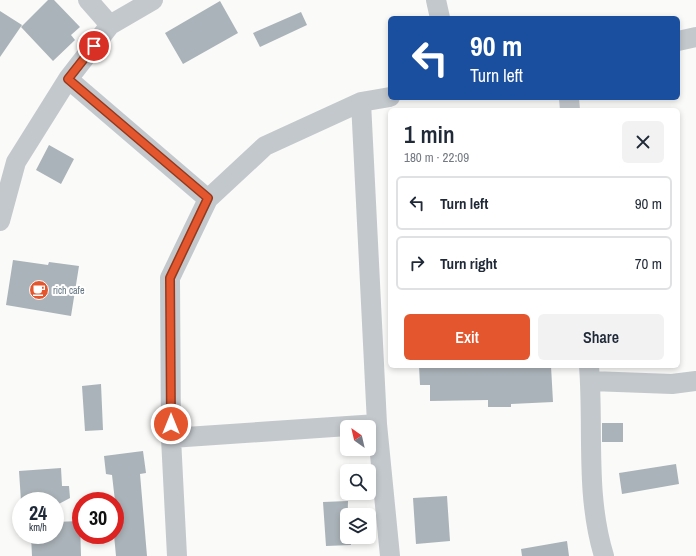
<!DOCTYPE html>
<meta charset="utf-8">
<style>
:root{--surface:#fff;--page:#f2f2f3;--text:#1f2937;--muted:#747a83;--line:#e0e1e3;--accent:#e4572e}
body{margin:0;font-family:"Archivo Narrow",sans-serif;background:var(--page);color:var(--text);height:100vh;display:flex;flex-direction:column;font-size:15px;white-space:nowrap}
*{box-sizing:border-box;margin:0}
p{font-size:13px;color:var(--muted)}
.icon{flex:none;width:22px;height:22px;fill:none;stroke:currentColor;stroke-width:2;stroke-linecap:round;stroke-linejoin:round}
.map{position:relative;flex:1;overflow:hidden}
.panel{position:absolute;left:388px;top:108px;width:292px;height:260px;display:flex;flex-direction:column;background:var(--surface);border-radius:6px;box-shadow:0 2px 6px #0003}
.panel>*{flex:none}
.guide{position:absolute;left:388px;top:16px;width:292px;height:84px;border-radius:6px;box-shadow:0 2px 6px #0003;background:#1a4fa0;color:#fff;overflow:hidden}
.needle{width:26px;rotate:326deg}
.fabs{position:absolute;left:340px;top:420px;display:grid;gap:8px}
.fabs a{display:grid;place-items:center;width:36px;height:36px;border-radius:6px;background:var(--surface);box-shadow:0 2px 6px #0003;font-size:20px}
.speed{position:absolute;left:12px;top:492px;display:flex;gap:8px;font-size:20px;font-weight:700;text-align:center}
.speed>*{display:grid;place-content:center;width:52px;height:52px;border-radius:50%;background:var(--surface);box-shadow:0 2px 6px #0003;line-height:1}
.speed small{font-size:10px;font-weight:400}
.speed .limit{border:6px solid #d22;background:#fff;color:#111}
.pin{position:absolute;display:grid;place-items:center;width:34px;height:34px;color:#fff;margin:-17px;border:2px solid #fff;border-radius:50%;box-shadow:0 1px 4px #0007}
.me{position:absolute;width:44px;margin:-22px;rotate:0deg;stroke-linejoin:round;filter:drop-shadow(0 0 3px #0008)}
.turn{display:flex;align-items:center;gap:14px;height:84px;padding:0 16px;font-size:18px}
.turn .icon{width:52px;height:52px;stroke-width:2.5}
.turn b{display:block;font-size:28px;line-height:34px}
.round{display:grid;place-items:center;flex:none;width:42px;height:42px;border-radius:6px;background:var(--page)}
.summary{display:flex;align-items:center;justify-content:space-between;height:68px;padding:0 16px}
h1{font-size:24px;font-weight:600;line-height:30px}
.primary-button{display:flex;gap:8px;margin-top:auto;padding:8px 16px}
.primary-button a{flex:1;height:46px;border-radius:6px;background:var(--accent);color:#fff;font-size:16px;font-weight:600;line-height:46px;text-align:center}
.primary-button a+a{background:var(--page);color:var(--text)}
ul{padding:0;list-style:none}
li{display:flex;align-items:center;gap:12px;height:54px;margin:0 8px 6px;padding:0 8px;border:2px solid var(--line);border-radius:6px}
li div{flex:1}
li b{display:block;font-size:15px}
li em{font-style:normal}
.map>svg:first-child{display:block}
.building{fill:#aab3b9}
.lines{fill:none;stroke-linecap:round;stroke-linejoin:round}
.minor{stroke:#c3c8cc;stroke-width:20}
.route-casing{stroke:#94391e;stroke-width:10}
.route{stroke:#e4572e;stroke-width:7}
.labels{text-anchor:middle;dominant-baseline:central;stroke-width:4;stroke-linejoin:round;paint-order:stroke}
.poi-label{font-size:10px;fill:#657683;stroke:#fff;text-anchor:start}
</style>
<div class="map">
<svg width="696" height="556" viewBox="0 0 696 556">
<rect width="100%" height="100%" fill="#fafaf8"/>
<path class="building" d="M48,0h6l26,27 -9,8 4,5 -22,21 -32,-34z
M220,1l18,32 -55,31 -18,-31z
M0,11l22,14 -22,32z
M301,12l6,13 -47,22 -7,-14z
M49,145l25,14 -13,25 -25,-14z
M13,260l35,5 1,-3 30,4 -8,50 -65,-11z
M419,366h132l2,36 -42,2v3h-23v-7l-58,1v-16h-10z
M101,384l2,46 -18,1 -3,-45z
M602,423h21v19h-21z
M143,451l3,22 -6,1 7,82h-31l-2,-21 1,-7h3l-3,-27 -3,-26 -6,-1 -2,-18z
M676,464l3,20 -57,10 -3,-21z
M61,468l1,18h7l1,12 -15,8v-5h-34l-2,-30z
M447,496l3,45 -34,3 -3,-46z
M348,501l-1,36h3l1,8 -25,1 -3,-44z
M80,521l1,35h-49l-1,-21h24v-13z
M567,541l2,15h-47l-1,-7z"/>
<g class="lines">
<path class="minor" d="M88,0l22,25
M436,0l4,18
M678,41l18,-4
M68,79l140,120
M569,98l1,12
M361,102l16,322 13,132
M0,221l16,-59 52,-83 42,-54 43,-25
M589,366c5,64 -4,128 15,190
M591,381l81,3 24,-3
M171,438l206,-14
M177,556l-6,-118 -1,-160 38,-79 57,-53 96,-44 29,-5"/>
</g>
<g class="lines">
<defs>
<path id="route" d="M94,46l-26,33 140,119 -38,80 1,146"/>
</defs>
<use href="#route" class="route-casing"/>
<use href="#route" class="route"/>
</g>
<defs>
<symbol id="cafe-disc" viewBox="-11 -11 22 22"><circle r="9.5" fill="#e4572e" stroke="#fff"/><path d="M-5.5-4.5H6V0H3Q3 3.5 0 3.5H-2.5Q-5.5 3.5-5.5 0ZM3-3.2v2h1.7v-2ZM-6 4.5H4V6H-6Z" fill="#fff"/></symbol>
</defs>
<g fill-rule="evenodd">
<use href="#cafe-disc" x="28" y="279" width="22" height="22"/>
</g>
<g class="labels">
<g class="poi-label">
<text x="53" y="290">rich cafe</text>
</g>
</g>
</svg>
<div class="fabs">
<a><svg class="needle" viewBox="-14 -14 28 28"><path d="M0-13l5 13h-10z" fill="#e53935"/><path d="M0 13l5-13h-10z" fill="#747a83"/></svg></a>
<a><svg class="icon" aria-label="search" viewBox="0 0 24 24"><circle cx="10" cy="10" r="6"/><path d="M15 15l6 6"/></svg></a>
<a><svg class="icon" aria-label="layers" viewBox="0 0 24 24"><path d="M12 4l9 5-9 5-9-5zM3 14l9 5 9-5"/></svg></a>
</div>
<div class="speed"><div>24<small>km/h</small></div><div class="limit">30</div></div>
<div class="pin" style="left:94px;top:46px;background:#d93025"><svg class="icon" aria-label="arrive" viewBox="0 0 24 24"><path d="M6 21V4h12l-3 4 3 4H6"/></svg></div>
<svg class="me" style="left:171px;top:424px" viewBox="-20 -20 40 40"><circle r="17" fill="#e4572e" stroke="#fff" stroke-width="3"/><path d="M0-11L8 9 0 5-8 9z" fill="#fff"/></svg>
<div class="guide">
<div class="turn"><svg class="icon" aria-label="left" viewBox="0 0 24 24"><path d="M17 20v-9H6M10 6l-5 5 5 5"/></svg><div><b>90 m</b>Turn left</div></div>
</div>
<section class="panel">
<div class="summary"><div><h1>1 min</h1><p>180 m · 22:09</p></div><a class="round"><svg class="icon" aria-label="close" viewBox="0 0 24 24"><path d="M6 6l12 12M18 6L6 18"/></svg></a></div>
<ul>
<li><svg class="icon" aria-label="left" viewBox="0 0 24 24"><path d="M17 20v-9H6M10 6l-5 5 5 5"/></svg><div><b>Turn left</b></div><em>90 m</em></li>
<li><svg class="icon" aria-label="right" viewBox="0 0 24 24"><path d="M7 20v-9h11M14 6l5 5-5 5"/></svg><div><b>Turn right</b></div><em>70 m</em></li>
</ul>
<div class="primary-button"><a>Exit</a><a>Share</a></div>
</section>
</div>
